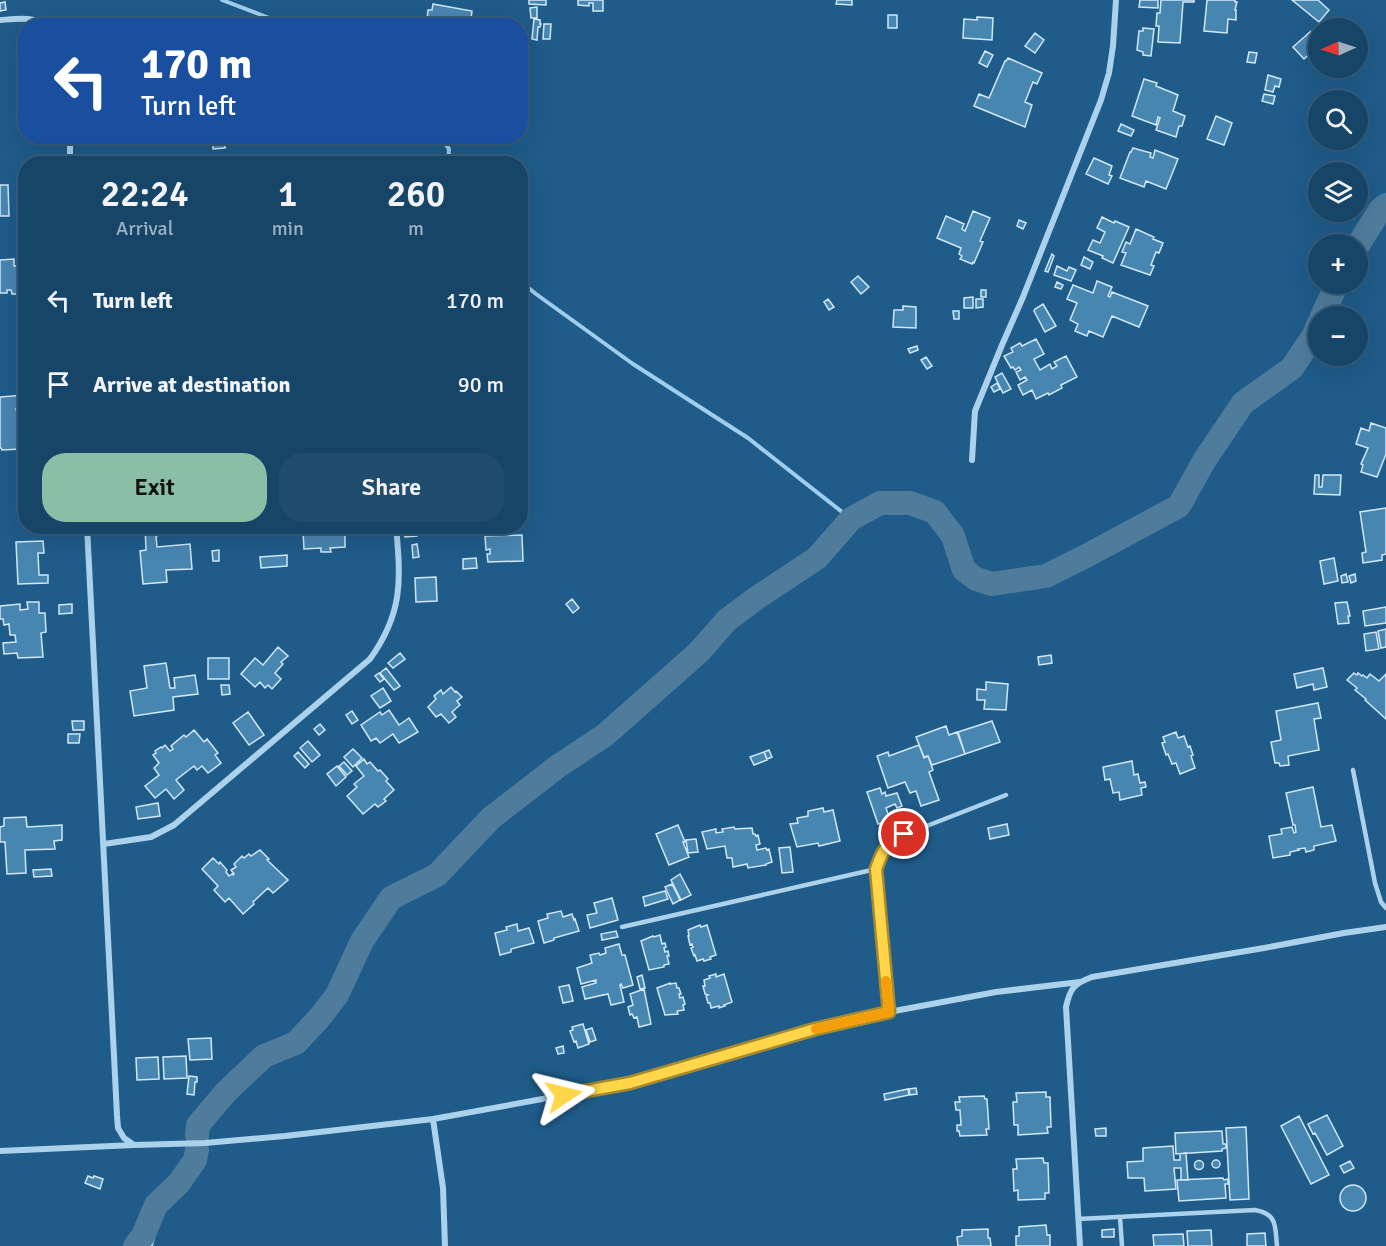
<!DOCTYPE html>
<meta charset="utf-8">
<style>
:root{--surface:#174568;--page:#204c6e;--text:#f1f3f6;--muted:#9eb1c0;--line:#365d7c;--accent:#8abfa5}
body{margin:0;font-family:Signika,sans-serif;background:var(--page);color:var(--text);height:100vh;display:flex;flex-direction:column;font-size:22px;white-space:nowrap}
*{box-sizing:border-box;margin:0}
p{font-size:20px;color:var(--muted)}
.icon{flex:none;width:33px;height:33px;fill:none;stroke:currentColor;stroke-width:2;stroke-linecap:round;stroke-linejoin:round}
.map{position:relative;flex:1;overflow:hidden}
.details{position:absolute;left:18px;top:156px;width:510px;height:378px;display:flex;flex-direction:column;background:var(--surface);border-radius:24px;box-shadow:0 6px 24px #0002,0 0 0 2px var(--line)}
.details>*{flex:none}
.guide{position:absolute;left:18px;top:18px;width:510px;height:126px;border-radius:24px;box-shadow:0 6px 24px #0002,0 0 0 2px var(--line);background:#1a4fa0;color:#fff;overflow:hidden}
.needle{width:39px;rotate:267deg}
.fabs{position:absolute;left:1308px;top:18px;display:grid;gap:12px}
.fabs a{display:grid;place-items:center;width:60px;height:60px;border-radius:50%;background:var(--surface);box-shadow:0 6px 24px #0002,0 0 0 2px var(--line);font-size:30px}
.pin{position:absolute;display:grid;place-items:center;width:51px;height:51px;color:#fff;margin:-26px;border:3px solid #fff;border-radius:50%;box-shadow:0 2px 6px #0007}
.me{position:absolute;width:66px;margin:-33px;rotate:80deg;stroke-linejoin:round;filter:drop-shadow(0 0 4px #0008)}
.turn{display:flex;align-items:center;gap:21px;height:126px;padding:0 24px;font-size:27px}
.turn .icon{width:78px;height:78px;stroke-width:2.5}
.turn b{display:block;font-size:42px;line-height:51px}
.eta{display:flex;justify-content:space-evenly;align-items:center;height:102px;text-align:center}
.eta b{font-size:36px;font-weight:600;line-height:42px}
.cta{display:flex;gap:12px;margin-top:auto;padding:12px 24px}
.cta a{flex:1;height:69px;border-radius:24px;background:var(--accent);color:#111;font-size:24px;font-weight:600;line-height:69px;text-align:center}
.cta a+a{background:var(--page);color:var(--text)}
ul{padding:0;list-style:none}
li{display:flex;align-items:center;gap:18px;height:84px;padding:0 24px}
li div{flex:1}
li b{display:block;font-size:22px}
li em{font-style:normal}
.map>svg:first-child{display:block}
.lines{fill:none;stroke-linecap:round;stroke-linejoin:round}
.stream{stroke:#9fceed;stroke-width:4}
.river{stroke:#507c9c;stroke-width:24}
.building{fill:#4886b2;stroke:#d0e8f8;stroke-width:1.5}
.service{stroke:#abd1eb;stroke-width:4.5}
.minor{stroke:#abd1eb;stroke-width:6}
.route-casing{stroke:#a68a30;stroke-width:15}
.route{stroke:#ffd54a;stroke-width:10}
.slow{stroke:#f59e0b;stroke-width:10}
</style>
<div class="map">
<svg width="1386" height="1246" viewBox="0 0 1386 1246">
<rect width="100%" height="100%" fill="#1f5c8a"/>
<g class="lines">
<path class="stream" d="M222,0l55,21 8,5
M440,136l9,13 -1,15
M520,281l16,13 97,70 115,74 103,81
M151,1246l2,-8 3,-33"/>
<path class="river" d="M1358,245l22,-35 6,-5
M1322,316l15,-32
M197,1135l1,-10 28,-33 38,-36 32,-13 24,-26 17,-22 25,-54 29,-43 46,-23 54,-57 66,-51 48,-32 94,-83 28,-32 31,-23 59,-39 34,-39 29,-16h30l25,9 18,24 11,34 12,9 16,5 54,-8 42,-21 91,-49 25,-45 39,-58 49,-35 22,-33 4,-10
M135,1246l8,-10 13,-31 23,-22 16,-23 2,-10"/>
</g>
<path class="building" d="M529,0h17v5l-17,-1z
M578,0h25v11h-10v-8h-4v3l-11,-1z
M837,0h15v5l-16,-1z
M1140,0h18v8l-19,-1z
M1161,0h33v2h-11l-3,41 -22,-1 1,-16h-3l1,-13h3z
M1207,0h28v2h2l-2,8h1v10l-8,-1 -1,14 -23,-2z
M1292,0h26l11,10 -10,12z
M5,2l1,8 -6,1v-8z
M433,4l39,7 -2,15h-29v-4l-14,-2 1,-10h4z
M537,7v11h-6l-1,-10z
M888,15h9v13h-9z
M977,17l16,1 -1,22 -29,-2 1,-19 13,1z
M534,19l6,1v4h1l-1,3h-2l-1,13 -5,-1z
M544,24h7l-1,15h-7z
M1143,28l11,1 -3,27 -8,-1v-3l-6,-2 2,-19h4z
M1311,31l7,9 -3,4 2,3 -13,12 -11,-12z
M1035,33l9,7 -9,13 -10,-7z
M25,37l1,18h-4v-15h3z
M985,51l8,4 -6,12 -8,-4z
M1249,52l8,1 -2,10 -8,-1z
M1008,58l34,15 -5,11 -4,-2 -8,20 7,3 -7,22 -51,-21 5,-12 10,4 16,-37h1z
M1268,75l13,4 -2,8 -4,-1 -2,6 -8,-2z
M1144,79l13,4 -1,3 22,9 -5,16 12,5 -3,10h-3l-3,11 -20,-7 4,-12 -2,-1 -2,8 -24,-9z
M1264,94l11,2 -2,8 -11,-3z
M1216,116l16,7 -8,22 -17,-6z
M1121,124l13,6 -3,6 -13,-5z
M225,139v9l-12,1v-9z
M1133,148l18,5 -1,4 3,1 2,-8 23,9 -12,30 -20,-8 -2,6 -24,-9 10,-26h1z
M1094,158l18,8 -3,9 3,1 -4,8 -22,-10z
M0,185h8l1,31h-9z
M973,211l17,7 -10,23 3,1 -9,21 -1,-1 -1,2 -12,-5 2,-3 -3,-2 2,-6 -24,-10 9,-22 18,8 -2,5 3,2z
M1102,217l12,6 1,-2 14,6 -16,36 -11,-5 1,-2 -15,-6 5,-10 7,3 5,-11 -8,-4z
M1019,220l7,3 -3,6 -6,-3z
M1136,229l18,8 -1,2 10,4 -4,10 -3,-1 -5,13 3,1 -4,9 -29,-10 5,-12 -4,-1 4,-10 4,2z
M1052,254l2,2 -6,16 -3,-1z
M1084,257l9,5 -3,7 -9,-4z
M14,259v7l12,-1v29h-14l-1,-4h-4v3h-7v-33z
M1057,266l10,5 2,-4 7,3 -5,11 -17,-6z
M858,276l11,11 -8,7 -10,-12z
M1097,281l15,6 -4,9 2,1 2,-5 36,14 -9,21 -27,-11 -9,21 -14,-6 -2,5 -12,-5 3,-7 -8,-4 7,-17 -10,-4 6,-14 20,8z
M1057,282l6,3 -2,4 -6,-2z
M981,290h5v7h-5z
M973,297v11h-9v-10z
M828,299l6,8 -5,3 -5,-8z
M976,299h7v8l-7,1z
M1043,304l13,22 -11,6 -11,-21 1,-2z
M903,306l13,1v21l-23,-1 1,-17h9z
M953,311h6v8h-5z
M1036,339l8,15 -10,5 6,11 10,-6 2,5 5,-3 -3,-4 12,-6 11,21 -16,8 1,3 -13,7 -1,-2 -12,6 -4,-9 -9,5 -5,-10 9,-5 -2,-3 -5,3 -4,-8 5,-2 -2,-3 -4,3 -2,-3 -2,1 -7,-12 9,-4 -2,-4 9,-5 2,3z
M917,346l1,4 -8,3 -2,-4z
M926,357l6,9 -5,3 -6,-9z
M1002,373l9,16 -8,4 -8,-16z
M997,383l3,6 -6,3 -3,-5z
M25,395l1,13 -10,1 1,3h5l1,4h3v7h-3v5h-6l1,5 8,-1v14l-5,1v2l-19,1 -1,-2h-1v-51z
M1371,423l15,5v26l-9,23 -16,-5 2,-7 -2,-1 7,-16 -12,-4 5,-16 8,3z
M1315,475h4v12h3l1,-12h18l-1,20 -26,-1z
M1386,508v46l-4,1v5l-19,3 -1,-10 4,-1 -6,-40z
M145,526h14l1,9 -4,1 1,11 33,-3 2,25 -26,1 1,12 -24,2 -3,-33 6,-1z
M282,526h52v9l11,-1v13l-15,1 1,4h-10v-4l-17,1 -1,-18 -21,1z
M404,526h12l1,10 -12,1z
M522,535l1,26 -35,1 -1,-8h3v-5l-4,1 -1,-14z
M43,541l1,12h-6l1,22h9v8l-30,1 -2,-42z
M417,544l2,13 -6,1 -1,-13z
M219,550v11h-6l-1,-10z
M287,555v11l-26,2 -1,-11z
M476,558l1,10 -14,1v-10z
M1334,558l4,23 -14,3 -4,-23z
M1346,574l2,8 -6,1 -1,-7z
M1355,574l1,7 -5,2 -2,-7z
M436,577l1,24 -21,1 -1,-24z
M572,599l7,9 -6,5 -7,-9z
M27,602h12v11h6l1,19 -5,1 2,24 -25,1 -1,-5 -13,1 -1,-11 13,-1 -1,-7h-5l-1,-11 -5,1 -1,-6h-3v-13l20,-2v6l8,-1z
M1347,602l3,14h-2l1,7 -11,1 -3,-21z
M72,604v9l-13,1v-9z
M1386,607v16l-21,3 -2,-15z
M1386,629v18l-5,1 -3,-17z
M1376,632l3,17 -13,2 -2,-17z
M278,647l10,9 -7,6 2,2 -8,9 6,6 -9,10 -4,-4 -3,3 -5,-6 -5,5 -14,-13 14,-16 8,7z
M400,653l5,6 -12,9 -5,-5z
M1051,655l1,8 -13,2 -1,-8z
M208,658h21v21h-21z
M166,663l4,25h5l-1,-10 21,-3 3,19 -25,3 1,13 -40,6 -4,-25 17,-3 -3,-22z
M386,668l14,18 -6,4 -14,-17z
M1323,668l4,19 -13,3 -1,-6 -16,4 -3,-14z
M379,673l5,6 -4,3 -5,-6z
M1354,673l3,2 1,-2 4,3 1,-1 4,3 3,-4 9,7 7,-7v45l-21,-19 1,-1 -11,-9 2,-2 -10,-8z
M986,682l22,2 -2,26 -22,-1 1,-9h-8v-11l9,1z
M221,685h8l1,9 -8,1z
M451,687l4,5 1,-1 6,6 -5,4 3,4 -8,7 4,5 -7,6 -8,-9 -5,3 -8,-10 8,-8 -2,-3 7,-6 2,4z
M383,688l8,13 -11,7 -9,-12z
M1318,703l3,15 -7,1 5,31 -31,6 1,9 -9,1 -1,-3h-4l-4,-21 10,-2 -5,-29z
M389,710l10,15 10,-7 9,14 -19,11 -6,-9 -13,9 -4,-5 -5,3 -10,-16 19,-13 2,3z
M352,711l6,9 -6,4 -6,-9z
M248,712l16,23 -15,10 -16,-22z
M72,721h12v9h-11z
M992,721l8,21 -35,12 -7,-22z
M320,724l5,6 -6,5 -5,-6z
M946,726l3,9 8,-3 8,22 -33,11 -4,-9 -4,1 -8,-20z
M194,730l10,12 3,-3 11,14 -3,2 6,8 -13,10 -6,-7 -5,4 -3,-4 -18,14 8,10 -10,9 -8,-10 -11,9 -10,-12 14,-11 -5,-7 5,-5 -6,-8 3,-2 -1,-2 6,-4 1,1 3,-3 5,6 3,-2 -2,-3 13,-11 2,2z
M1176,732l2,6 6,-2 4,11 2,-1 3,9 -2,1 4,12 -15,6 -4,-11 -4,1 -4,-10 -2,1 -4,-12 3,-1 -2,-5z
M68,734h12l-1,9h-11z
M308,741l12,14 -8,7 -12,-14z
M919,745l5,13 4,-2 5,14 -4,2 10,28 -18,6 -5,-15 -6,2 -5,-11 -17,6 -11,-32 11,-4 1,4z
M353,749l9,9 -9,9 -9,-10z
M769,750l3,7 -5,2 -3,-7z
M298,752l11,12 -4,4 -11,-12z
M764,752l3,8 -13,5 -4,-8z
M364,759l3,5 3,-2 8,9 2,-1 8,9 -2,2 8,9 -10,9 2,2 -8,6 -3,-3 -12,10 -16,-18 10,-9 -3,-3 10,-8 -8,-10z
M1132,761l2,14 4,-1 2,9 5,-1 1,5 -5,1 1,7 -22,5 -1,-8 -6,1 -3,-14 -5,1 -2,-13z
M344,762l8,9 -5,4 -8,-9z
M337,766l9,11 -10,9 -9,-12z
M1313,787l8,40 11,-2 4,16 -22,5v4l-8,2 -1,-4 -7,1 1,1 -9,2v3l-17,3 -4,-22 13,-2 -1,-5 11,-2 2,6 2,-1 -1,-7h-2l-7,-32z
M880,788l2,6 3,-2 1,4 11,-3 5,13 -5,2 -2,-4 -9,4 4,12 -12,4 -11,-32z
M158,803l2,13 -22,3 -2,-12z
M823,808l1,4 9,-2 7,31 -21,5 -1,-3 -21,4 -7,-23 8,-1 -1,-5 11,-2v-5z
M26,817l1,10 35,-2v15l-8,1 1,8 -30,1 1,23 -19,1 -2,-32h-5v-15l4,-1v-8z
M1007,824l2,11 -19,4 -2,-11z
M678,825l7,17h-2l6,15 -20,8 -13,-31z
M734,827l1,2 17,-1 1,6h2l1,2 2,-1 2,9 -4,1 1,5 9,-2 1,2 2,-1 3,13 -6,2v1l-18,3 -1,-4 -14,3 -1,-9h-5l-2,-12 -18,3 -5,-17 14,-3v4l7,-1 -1,-3z
M696,839l2,13 -10,1 -2,-13z
M790,847l3,25 -11,1 -3,-25z
M260,850l9,9 -2,1 21,20 -15,13 -5,-5 -15,14 1,2 -11,10 -14,-16 -4,4 -11,-12 4,-4 -16,-17 11,-11 6,6 1,-2 7,8 -1,2 3,4 3,-2 1,1 1,-1 -3,-4 5,-3 -2,-3 8,-8 2,2 5,-4 2,2z
M51,869l1,7 -18,1 -1,-7z
M680,874l11,21 -10,5 -10,-20z
M672,884l8,16 -7,4 -8,-17z
M665,891l3,8 -23,7 -2,-9z
M612,898l6,22 -28,8 -3,-13 10,-2 -3,-10z
M561,911l2,6 9,-3 2,6 1,-1 4,12 -25,7v2l-10,3 -6,-22 10,-3 -1,-4z
M517,924l1,7 11,-3 5,15 -23,6v3l-11,3 -5,-22 12,-3 -1,-3z
M700,925l1,2 6,-2 9,30 -6,2 1,2 -7,2 -1,-2 -6,2 -2,-6 -1,1 -3,-8 2,-1 -1,-3 -2,1 -2,-9h1l-1,-6z
M616,931l2,6 -16,3 -1,-6z
M660,935l2,9 3,-1 1,4 -2,1 1,4 3,-1 1,5h-2l2,8 -5,1v2l-15,3 -8,-29 12,-5 1,1z
M619,944l3,11h3l8,30 -10,3 -2,-4 -1,1 4,17 -13,3 -3,-11 -23,5 -3,-12 14,-4v-3l-15,4 -4,-16 15,-5 -2,-8 9,-2 1,2 6,-2 -1,-5z
M716,974v3l8,-3 8,28 -8,3 1,1 -6,2v-2l-8,2 -1,-5h-2l-2,-7 2,-1 -3,-1 -2,-8h2l-1,-6 6,-2 -1,-2z
M642,975l3,13 -5,1 -3,-12z
M670,983v1l6,-1 1,5h2l2,6h-2l1,4 3,-1 2,7 -2,1 1,5 -7,1 1,3 -13,1 -8,-27z
M569,985l4,16 -10,2 -4,-16z
M644,989l7,35 -12,3 -2,-10 -3,1 -2,-4 -2,1 -2,-8 5,-2 -3,-11z
M583,1024l6,20 -11,4 -2,-7 -2,1 -4,-11 3,-1 -1,-3z
M592,1028l4,12 -6,2 -4,-12z
M211,1038l1,21 -22,1 -2,-21z
M563,1046l1,7 -6,1 -2,-6z
M186,1056l1,22 -23,1 -1,-22z
M158,1057l1,22 -22,1 -1,-22z
M189,1076l8,1v5h-2l-1,13 -7,-1z
M916,1088l1,6 -7,1 -1,-6z
M908,1089l1,6 -24,5 -1,-6z
M1046,1092v5h4l1,30h-4l1,6 -30,2v-10h-4l-1,-23h4l-1,-9z
M984,1096l1,3h2l2,30h-3l1,6 -27,1 -1,-5h-2v-6h4l-1,-15h-4l-1,-8h5l-1,-5z
M1327,1115l16,31 -16,9 -12,-22 -2,1 -5,-10z
M1299,1116l30,59 -18,9 -30,-58z
M1246,1127l3,72 -19,1 -4,-72z
M1106,1128v8h-10l-1,-7z
M1222,1131l1,13h3v4l-4,1v2l-46,3 -1,-21z
M1173,1146l1,14h6v-6l6,-1 2,27h-7v-12h-7l2,21 -31,2 -1,-13h-16l-1,-16 16,-1v-13z
M1043,1158l1,5h4l1,30h-4v6l-27,1v-10l-4,1 -1,-22h4l-1,-10z
M1212 1164a4 4 0 1 1 8 0a4 4 0 1 1-8 0Z
M1194.5 1165a4.5 4.5 0 1 1 9 0a4.5 4.5 0 1 1-9 0Z
M1350,1161l4,7 -10,5 -4,-7z
M88,1176l5,2 1,-2 9,3 -3,10 -15,-6z
M1223,1178l1,2 4,-1v5h-3l1,14 -47,3 -2,-21z
M1340 1198a13 13 0 1 1 26 0a13 13 0 1 1-26 0Z
M1046,1225l1,10h3v11h-34v-10h3v-9z
M988,1229v9h2l1,8h-33l-1,-9 5,-1v-6z
M1114,1229v8h-12v-7z
M1211,1230l1,16h-24l-1,-15z
M1265,1233l1,13h-19v-12z
M1183,1234l1,12h-30l-1,-11z"/>
<g class="lines">
<path class="service" d="M1353,770l22,113 6,19 5,6
M622,927l254,-58 5,-16 15,-15 110,-43
M1120,1217l2,29
M1078,1219l177,-9c23,4 20,17 22,36"/>
<path class="minor" d="M0,20c15,-1 36,-4 49,6
M70,164v-28
M972,460l3,-49 27,-66 21,-48 78,-197 8,-27 4,-27 3,-46
M87,526l30,589 1,13 6,10 10,7 71,-2 80,-7 148,-17 197,-36 185,-54 74,-17 107,-20 84,-10
M104,844l47,-7 23,-12 196,-166c33,-46 31,-78 26,-133
M876,869l13,143
M433,1119l10,69 2,58
M0,1151l134,-6
M1080,1246l-14,-239c4,-18 7,-23 26,-30l172,-29 80,-15 42,-6"/>
</g>
<g class="lines">
<defs>
<path id="route" d="M564,1095l66,-12 185,-54 74,-17 -13,-143c6,-17 10,-27 28,-35"/>
</defs>
<use href="#route" class="route-casing"/>
<use href="#route" class="route"/>
<path class="slow" d="M816,1029l73,-17 -3,-31"/>
</g>
</svg>
<div class="fabs">
<a><svg class="needle" viewBox="-14 -14 28 28"><path d="M0-13l5 13h-10z" fill="#e53935"/><path d="M0 13l5-13h-10z" fill="#9eb1c0"/></svg></a>
<a><svg class="icon" aria-label="search" viewBox="0 0 24 24"><circle cx="10" cy="10" r="6"/><path d="M15 15l6 6"/></svg></a>
<a><svg class="icon" aria-label="layers" viewBox="0 0 24 24"><path d="M12 4l9 5-9 5-9-5zM3 14l9 5 9-5"/></svg></a>
<a>+</a>
<a>−</a>
</div>
<div class="pin" style="left:904px;top:834px;background:#d93025"><svg class="icon" aria-label="arrive" viewBox="0 0 24 24"><path d="M6 21V4h12l-3 4 3 4H6"/></svg></div>
<svg class="me" style="left:564px;top:1095px" viewBox="-20 -20 40 40"><path d="M0-17L14 15 0 8-14 15z" fill="#ffd54a" stroke="#fff" stroke-width="4"/></svg>
<div class="guide">
<div class="turn"><svg class="icon" aria-label="left" viewBox="0 0 24 24"><path d="M17 20v-9H6M10 6l-5 5 5 5"/></svg><div><b>170 m</b>Turn left</div></div>
</div>
<section class="details">
<div class="eta">
<div><b>22:24</b><p>Arrival</p></div>
<div><b>1</b><p>min</p></div>
<div><b>260</b><p>m</p></div>
</div>
<ul>
<li><svg class="icon" aria-label="left" viewBox="0 0 24 24"><path d="M17 20v-9H6M10 6l-5 5 5 5"/></svg><div><b>Turn left</b></div><em>170 m</em></li>
<li><svg class="icon" aria-label="arrive" viewBox="0 0 24 24"><path d="M6 21V4h12l-3 4 3 4H6"/></svg><div><b>Arrive at destination</b></div><em>90 m</em></li>
</ul>
<div class="cta"><a>Exit</a><a>Share</a></div>
</section>
</div>
